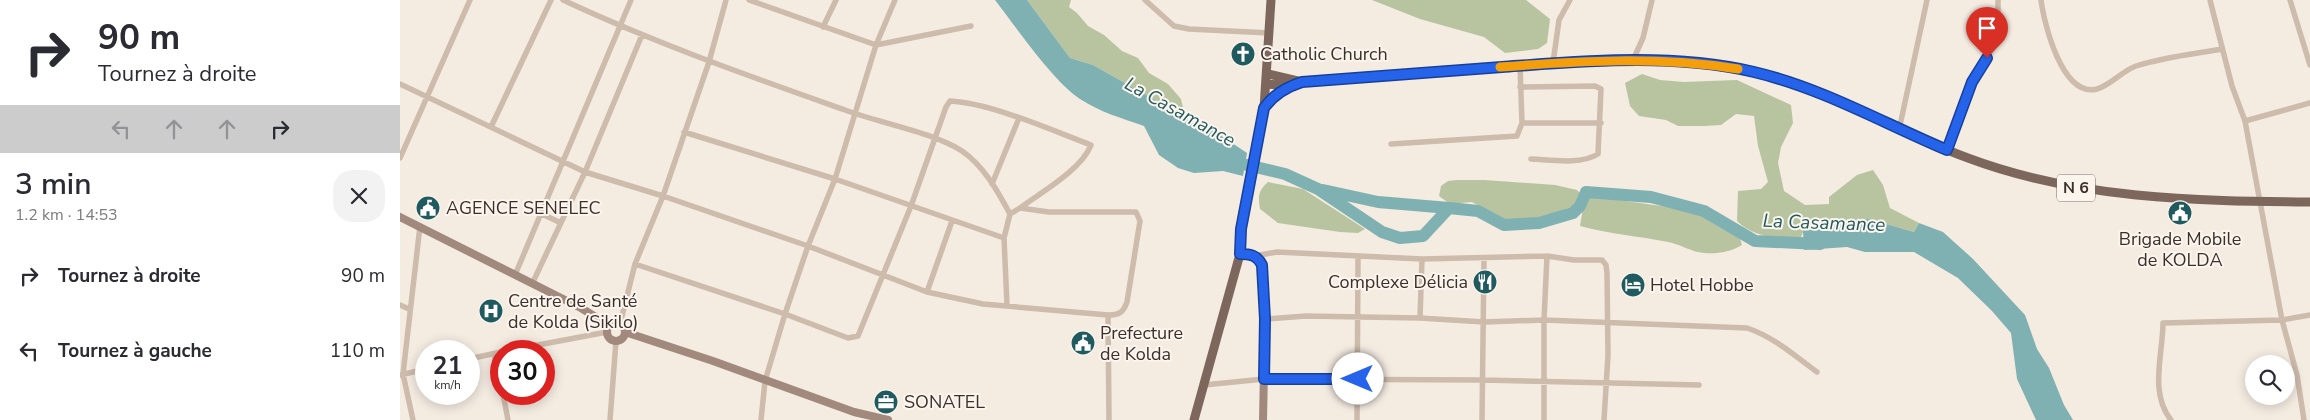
<!DOCTYPE html>
<html lang="fr">
<meta charset="utf-8">
<style>
:root{--surface:#fff;--page:#f2f2f3;--text:#2b2b33;--muted:#7c7c81}
body{margin:0;font-family:"Nunito Sans",sans-serif;background:var(--page);color:var(--text);height:100vh;display:flex;flex-direction:column;font-size:19px;white-space:nowrap}
*{box-sizing:border-box;margin:0}
p{font-size:16px;color:var(--muted)}
.icon{flex:none;width:28px;height:28px;fill:none;stroke:currentColor;stroke-width:2;stroke-linecap:round;stroke-linejoin:round}
.map{position:relative;flex:1;overflow:hidden}
.panel{display:flex;flex-direction:column;background:var(--surface);width:400px}
.panel>*{flex:none}
.hud{background:#fff;color:var(--text);overflow:hidden}
.fabs{position:absolute;left:1845px;top:355px;display:grid;gap:10px}
.fabs a{display:grid;place-items:center;width:50px;height:50px;border-radius:50%;background:var(--surface);box-shadow:0 2px 12px #0003;font-size:25px}
.speed{position:absolute;left:15px;top:340px;display:flex;gap:10px;font-size:25px;font-weight:700;text-align:center}
.speed>*{display:grid;place-content:center;width:65px;height:65px;border-radius:50%;background:var(--surface);box-shadow:0 2px 12px #0003;line-height:1}
.speed small{font-size:12px;font-weight:400}
.speed .limit{border:8px solid #d22;background:#fff;color:#111}
.pin{position:absolute;display:grid;place-items:center;width:42px;height:42px;color:#fff;margin:-51px -21px;border-radius:50% 50% 50% 0;rotate:-45deg;box-shadow:0 0 5px #0007}
.pin .icon{rotate:45deg}
.me{position:absolute;width:55px;margin:-28px;rotate:270deg;stroke-linejoin:round;filter:drop-shadow(0 0 4px #0008)}
.turn{display:flex;align-items:center;gap:18px;height:105px;padding:0 15px;font-size:22px}
.turn .icon{width:65px;height:65px;stroke-width:2.5}
.turn b{display:block;font-size:35px;line-height:42px}
.lanes{display:flex;align-items:center;height:48px;padding:0 15px;background:#0003;justify-content:center;gap:25px;direction:ltr}
.lanes .off{opacity:.35}
.round{display:grid;place-items:center;flex:none;width:52px;height:52px;border-radius:20px;background:var(--page)}
.headline{display:flex;align-items:center;justify-content:space-between;height:85px;padding:0 15px}
h1{font-size:30px;font-weight:600;line-height:38px}
ul{padding:0;list-style:none}
li{display:flex;align-items:center;gap:15px;height:75px;padding:0 15px}
li div{flex:1}
li b{display:block;font-size:19px}
li em{font-style:normal}
main{display:flex;flex:1;min-height:0}
.map>svg:first-child{display:block}
.green{fill:#b8c4a0}
.water{fill:#7fb0b2}
.lines{fill:none;stroke-linecap:round;stroke-linejoin:round}
.river{stroke:#7fb0b2;stroke-width:12}
.minor{stroke:#cdbbac;stroke-width:5.5}
.secondary{stroke:#a18a7d;stroke-width:8}
.primary{stroke:#7d675c;stroke-width:9}
.route-casing{stroke:#184099;stroke-width:12}
.route{stroke:#2563eb;stroke-width:9}
.slow{stroke:#f59e0b;stroke-width:9}
.labels{text-anchor:middle;dominant-baseline:central;stroke-width:4;stroke-linejoin:round;paint-order:stroke}
.shield{fill:#fbf5ee;stroke:#756b66;stroke-width:1}
.shield-label{font-size:16px;font-weight:bold;fill:#3b302b}
.poi-label{font-size:18px;fill:#3b302b;stroke:#fbf5ee;text-anchor:start}
.water-label{font-size:19px;font-style:italic;fill:#1f5a5e;stroke:#fbf5ee}
</style>
<main>
<section class="panel">
<div class="hud">
<div class="turn"><svg class="icon" aria-label="right" viewBox="0 0 24 24"><path d="M7 20v-9h11M14 6l5 5-5 5"/></svg><div><b>90 m</b>Tournez à droite</div></div>
<div class="lanes"><svg class="icon off" aria-label="left" viewBox="0 0 24 24"><path d="M17 20v-9H6M10 6l-5 5 5 5"/></svg><svg class="icon off" aria-label="ahead" viewBox="0 0 24 24"><path d="M12 20V5M6 11l6-6 6 6"/></svg><svg class="icon off" aria-label="ahead" viewBox="0 0 24 24"><path d="M12 20V5M6 11l6-6 6 6"/></svg><svg class="icon" aria-label="right" viewBox="0 0 24 24"><path d="M7 20v-9h11M14 6l5 5-5 5"/></svg></div>
</div>
<div class="headline"><div><h1>3 min</h1><p>1.2 km · 14:53</p></div><a class="round"><svg class="icon" aria-label="close" viewBox="0 0 24 24"><path d="M6 6l12 12M18 6L6 18"/></svg></a></div>
<ul>
<li><svg class="icon" aria-label="right" viewBox="0 0 24 24"><path d="M7 20v-9h11M14 6l5 5-5 5"/></svg><div><b>Tournez à droite</b></div><em>90 m</em></li>
<li><svg class="icon" aria-label="left" viewBox="0 0 24 24"><path d="M17 20v-9H6M10 6l-5 5 5 5"/></svg><div><b>Tournez à gauche</b></div><em>110 m</em></li>
</ul>
</section>
<div class="map">
<svg width="1910" height="420" viewBox="0 0 1910 420">
<rect width="100%" height="100%" fill="#f4ebe1"/>
<path class="green" d="M627,0h44l-2,7 8,6 11,13 16,9 18,16 16,7 11,15 19,11 13,15 4,17 -8,-1 -22,-15 -62,-35 -23,-7z
M972,0h154l24,19 -3,24 -9,6 -33,4 -21,-16 -64,-18z
M1242,74l18,6 24,2 53,-2 54,25 2,18 -12,24 -3,16 6,28 21,14 24,-1v-7l28,-22 16,-5 10,15 7,23 29,15 -5,9 -45,-13 -31,2 -34,9 -3,7c-23,3 -48,0 -64,-16l1,-30 23,-2 7,-7 -10,-36 -4,-30 -18,-2 -15,11 -16,1h-27l-12,-6 -27,-4 -9,-10 -5,-23z
M1057,180h28l70,5 22,5 7,8 -8,7 -36,15 -39,-1 -29,-17 -22,2 -11,-8 2,-10 7,-5z
M868,182l35,7 62,40 -7,4 -18,-1 -62,-9 -18,-14c-2,-13 -2,-18 8,-27z
M1190,196l100,14 15,5 35,23 2,7c-11,7 -25,9 -38,8 -13,-1 -24,-9 -36,-11 -30,-6 -59,-8 -88,-16l4,-24z"/>
<path class="water" d="M595,0h32l43,58 23,7 62,35 22,15 34,14 36,24 -4,23 -20,-5 -29,2 -16,-5 -19,-13 -15,-29c-23,-8 -44,-14 -64,-27 -28,-19 -64,-72 -85,-99z
M1469,219l45,13 5,-9 24,9 30,27 52,56 12,34 12,19 15,37 9,15h-37l-19,-41 -6,-46 -19,-22 -34,-33 -44,-26h-49l-18,-5 -43,3 -1,-20 35,-9z"/>
<g class="lines">
<path class="river" d="M830,161l55,13 33,15 64,43 18,6 23,-2 26,-28 29,3 26,14 35,-2 34,-10 7,-7 6,-14 65,5 53,14 51,30 65,3
M923,190l55,12 71,6"/>
<path class="minor" d="M163,0c92,43 186,76 282,110 35,13 87,22 117,41 22,15 36,41 48,63
M349,0l127,45 95,-19
M745,0l29,26 15,3 81,4
M1641,0c3,23 21,98 56,89 14,-4 25,-18 39,-23 28,-9 57,-12 86,-17
M1810,0l22,86 13,35 37,199 15,55 7,45
M1890,0l20,65
M423,27l13,-27
M1233,60l10,-22 9,-38
M1153,63l6,-43 11,-20
M0,84l185,88 78,24 145,50 119,46 56,12 125,11 1,105
M1120,87l75,-1 6,3 -3,65c-18,11 -46,6 -67,5
M1845,121l65,-18
M1122,123h79
M91,127l60,-127
M1499,130l28,-130
M284,132l151,47 169,59
M991,144l126,-8 5,-13 -2,-58
M1547,150l25,-68 23,-38 3,-20v-24
M0,158l70,-158
M592,184l27,-66
M142,214l19,9
M854,256l23,-4 145,7 125,-3 27,4h28l4,5 1,8 1,82 -4,65
M235,264l150,50 63,24 10,-2 53,-130 35,-99 4,-6c41,2 101,29 141,44 -9,24 -49,47 -71,63
M115,275l116,-275
M132,284l53,-112 57,-137
M527,292l25,-71
M0,305l9,4
M607,305l-3,-67 6,-24 10,-6 29,4h87l4,9 -13,81c-4,11 -8,13 -19,13
M1020,318l2,-59
M865,319l41,-3 114,2 64,4 60,-2 203,8c27,9 48,28 70,44
M220,324l15,-60 28,-68 46,-134 17,-62
M106,351l101,-19
M94,354l7,33
M69,359l32,-7
M0,375l26,-6
M804,385l60,-6 219,1 216,5
M103,394l5,26
M13,420l-10,-46 17,-148
M210,420l6,-79
M361,420l4,-39 20,-67 23,-68 27,-67 41,-134 19,-45
M957,420l1,-163
M1082,420l2,-161
M1144,420v-100l3,-64
M1771,420c-22,-27 -8,-66 -8,-97l119,-3 28,-5"/>
<path class="secondary" d="M0,217l181,91 29,18
M840,254l14,2 8,9 3,54 -2,101
M207 332a9 9 0 1 1 18 0a9 9 0 1 1-18 0Z
M225,332l88,29 141,51 34,8"/>
<path class="primary" d="M868,74l34,8
M867,84l22,2 13,-4c64,-5 128,-10 192,-15 86,-6 172,-13 258,5 76,15 143,60 216,86 109,41 226,43 342,44
M864,108l7,-10 18,-12
M794,420l46,-166 1,-25 23,-121 7,-108"/>
</g>
<g class="lines">
<defs>
<path id="route" d="M958,379h-94l1,-60 -3,-54c-5,-10 -12,-11 -22,-11l1,-25 23,-121c10,-14 22,-21 38,-26 67,-5 134,-10 200,-15 84,-6 170,-14 252,5 68,16 129,51 193,78l25,-68 15,-24"/>
</defs>
<use href="#route" class="route-casing"/>
<use href="#route" class="route"/>
<path class="slow" d="M1100,67c80,-6 158,-11 238,2"/>
</g>
<defs>
<symbol id="church-disc" viewBox="-11 -11 22 22"><circle r="9.5" fill="#1f5a5e" stroke="#fbf5ee"/><path d="M-1.2-6h2.4v3.5h3.3v2.4h-3.3V6h-2.4V-.1h-3.3v-2.4h3.3Z" fill="#fff"/></symbol>
<symbol id="civic-disc" viewBox="-11 -11 22 22"><circle r="9.5" fill="#1f5a5e" stroke="#fbf5ee"/><path d="M-.6-6.5H3V-4.5H.6V-3L4-1V1h2V6H-6V1h2V-1L-.6-3ZM-1.2 2.5V6h2.4V2.5Z" fill="#fff"/></symbol>
<symbol id="restaurant-disc" viewBox="-11 -11 22 22"><circle r="9.5" fill="#1f5a5e" stroke="#fbf5ee"/><path d="M-5-6h1v4h1v-4h1v4h1v-4h1v5L-1.5 .5V6h-2V.5L-5-1ZM5-6V6H3V1.5H1.5Q1.5-4 5-6Z" fill="#fff"/></symbol>
<symbol id="hotel-disc" viewBox="-11 -11 22 22"><circle r="9.5" fill="#1f5a5e" stroke="#fbf5ee"/><path d="M-6-4.5h1.5V1H6V5H4.5V3h-9V5H-6ZM-4 0a1.8 1.8 0 1 1 3.6 0ZM.5 0V-2.5h3Q6-2.5 6 0Z" fill="#fff"/></symbol>
<symbol id="hospital-disc" viewBox="-11 -11 22 22"><circle r="9.5" fill="#1f5a5e" stroke="#fbf5ee"/><path d="M-5-5h3v3.5h4V-5h3V5h-3V1.5h-4V5h-3Z" fill="#fff"/></symbol>
<symbol id="office-disc" viewBox="-11 -11 22 22"><circle r="9.5" fill="#1f5a5e" stroke="#fbf5ee"/><path d="M-6-3h4V-5.5h4V-3h4V5H-6ZM-1-4.5V-3h2v-1.5ZM-6 0V1H6V0Z" fill="#fff"/></symbol>
</defs>
<g fill-rule="evenodd">
<use href="#church-disc" x="829" y="40" width="28" height="28"/>
<use href="#civic-disc" x="14" y="194" width="28" height="28"/>
<use href="#civic-disc" x="1766" y="199" width="28" height="28"/>
<use href="#restaurant-disc" x="1071" y="268" width="28" height="28"/>
<use href="#hotel-disc" x="1219" y="271" width="28" height="28"/>
<use href="#hospital-disc" x="77" y="297" width="28" height="28"/>
<use href="#civic-disc" x="669" y="329" width="28" height="28"/>
<use href="#office-disc" x="472" y="388" width="28" height="28"/>
</g>
<g class="labels">
<rect class="shield" x="1657" y="174.5" width="38" height="27" rx="4"/>
<g class="shield-label">
<text x="1676" y="188">N 6</text>
</g>
<g class="poi-label">
<text x="860" y="54">Catholic Church</text>
<text x="46" y="208">AGENCE SENELEC</text>
<text x="1780" y="239" text-anchor="middle">Brigade Mobile<tspan x="1780" dy="21">de KOLDA</tspan></text>
<text x="1068" y="282" text-anchor="end">Complexe Délicia</text>
<text x="1250" y="285">Hotel Hobbe</text>
<text x="108" y="301">Centre de Santé<tspan x="108" dy="21">de Kolda (Sikilo)</tspan></text>
<text x="700" y="333">Prefecture<tspan x="700" dy="21">de Kolda</tspan></text>
<text x="504" y="402">SONATEL</text>
</g>
<g class="water-label">
<text transform="translate(780 112) rotate(29)">La Casamance</text>
<text transform="translate(1424 223) rotate(2)">La Casamance</text>
</g>
</g>
</svg>
<div class="fabs">
<a><svg class="icon" aria-label="search" viewBox="0 0 24 24"><circle cx="10" cy="10" r="6"/><path d="M15 15l6 6"/></svg></a>
</div>
<div class="speed"><div>21<small>km/h</small></div><div class="limit">30</div></div>
<div class="pin" style="left:1587px;top:58px;background:#d93025"><svg class="icon" aria-label="arrive" viewBox="0 0 24 24"><path d="M6 21V4h12l-3 4 3 4H6"/></svg></div>
<svg class="me" style="left:958px;top:379px" viewBox="-20 -20 40 40"><circle r="19" fill="#fff"/><path d="M0-13L10 11 0 6-10 11z" fill="#2563eb"/></svg>
</div>
</main>
